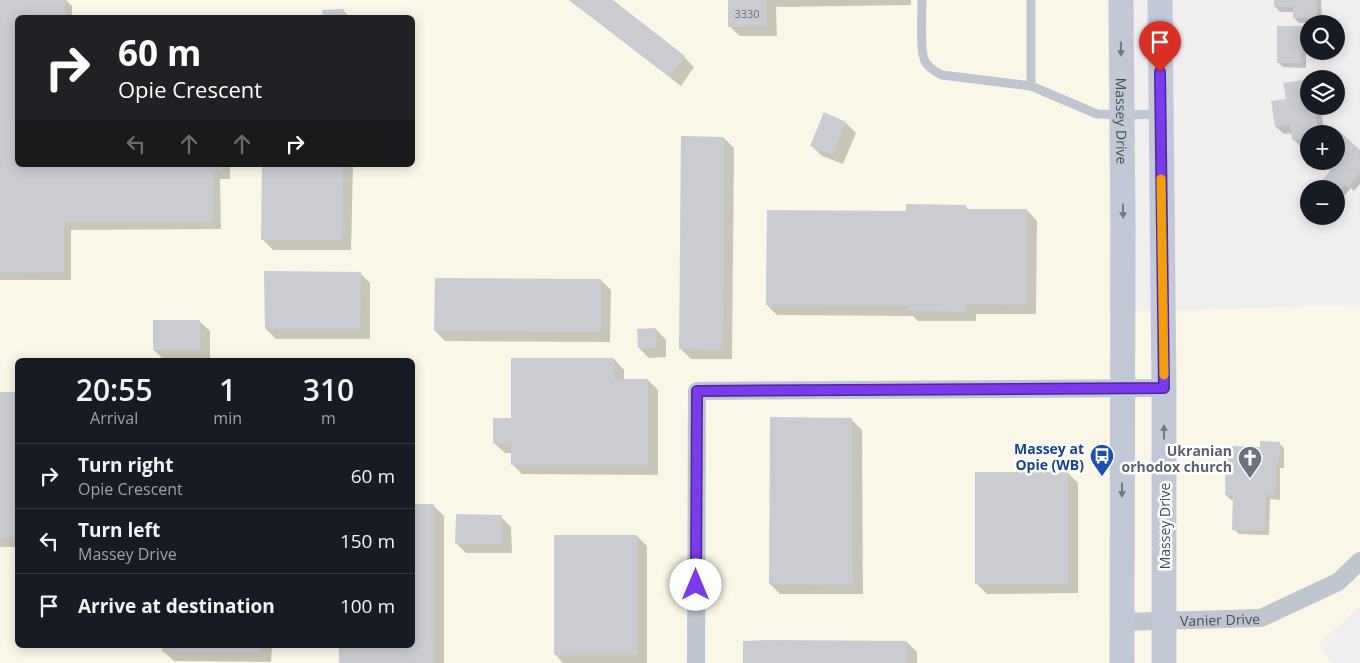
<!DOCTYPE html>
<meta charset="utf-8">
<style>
:root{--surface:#171b24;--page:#20242c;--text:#f1f3f6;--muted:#9ea1a6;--line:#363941}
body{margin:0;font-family:"Open Sans",sans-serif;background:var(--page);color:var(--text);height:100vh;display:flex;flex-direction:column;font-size:19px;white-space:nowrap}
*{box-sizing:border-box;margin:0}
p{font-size:16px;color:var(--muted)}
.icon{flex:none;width:28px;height:28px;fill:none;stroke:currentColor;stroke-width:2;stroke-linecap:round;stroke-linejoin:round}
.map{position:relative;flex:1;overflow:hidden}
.side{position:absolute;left:15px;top:358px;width:400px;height:290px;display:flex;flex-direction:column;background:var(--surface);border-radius:8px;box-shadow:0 2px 12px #0003}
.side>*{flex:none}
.top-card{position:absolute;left:15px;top:15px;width:400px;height:152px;border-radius:8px;box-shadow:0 2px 12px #0003;background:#202124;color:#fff;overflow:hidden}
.controls{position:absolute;left:1300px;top:15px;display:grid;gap:10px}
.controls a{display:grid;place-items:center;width:45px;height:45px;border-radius:50%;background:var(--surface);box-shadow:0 2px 12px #0003;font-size:25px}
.pin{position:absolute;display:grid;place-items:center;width:42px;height:42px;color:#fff;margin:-51px -21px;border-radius:50% 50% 50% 0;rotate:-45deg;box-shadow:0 0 5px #0007}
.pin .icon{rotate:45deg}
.me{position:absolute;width:55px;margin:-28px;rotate:0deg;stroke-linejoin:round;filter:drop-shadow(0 0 4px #0008)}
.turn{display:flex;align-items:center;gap:18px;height:105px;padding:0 20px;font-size:22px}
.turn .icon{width:65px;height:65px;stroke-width:2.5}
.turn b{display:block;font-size:35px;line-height:42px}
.lanes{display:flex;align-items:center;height:48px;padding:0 20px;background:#0003;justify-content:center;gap:25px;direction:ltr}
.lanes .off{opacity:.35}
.eta{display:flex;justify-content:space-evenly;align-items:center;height:85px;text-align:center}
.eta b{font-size:30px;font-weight:600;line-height:35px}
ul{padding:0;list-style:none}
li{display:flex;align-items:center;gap:15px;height:65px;padding:0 20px;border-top:1px solid var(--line)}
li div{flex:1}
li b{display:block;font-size:19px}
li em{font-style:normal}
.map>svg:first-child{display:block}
.commercial{fill:#faf7e8;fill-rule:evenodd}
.shadow{fill:#0003}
.building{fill:#cbccd2}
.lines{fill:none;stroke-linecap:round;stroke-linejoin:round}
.lane{stroke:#bfc6cf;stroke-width:9}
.street{stroke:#bfc6cf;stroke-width:18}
.secondary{stroke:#c2c8d5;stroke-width:25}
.oneway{fill:#727985}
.route-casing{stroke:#51269a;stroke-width:12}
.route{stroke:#7c3aed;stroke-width:9}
.slow{stroke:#f59e0b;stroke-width:9}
.labels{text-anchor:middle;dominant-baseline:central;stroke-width:5;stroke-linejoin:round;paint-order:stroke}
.number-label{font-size:11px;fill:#686e78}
.street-label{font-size:14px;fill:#474e5a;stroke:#fff}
.transit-label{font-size:14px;font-weight:bold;fill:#164399;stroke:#fff;text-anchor:end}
.worship-label{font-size:14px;font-weight:bold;fill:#5b616d;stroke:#fff;text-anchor:end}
</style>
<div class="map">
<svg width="1360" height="663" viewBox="0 0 1360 663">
<rect width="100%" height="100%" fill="#f0eeee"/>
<path class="commercial" d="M0,0h1108l1,312 251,-7v301l-42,39 14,18h-1332zM18,18h394v147h-394zM18,360h394v285h-394z"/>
<path class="shadow" d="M0,0h66l6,6v12h-54v147h212v14h-10l1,50 -150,1v50h-71z
M569,0h42l73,57 10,10 -13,19z
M729,0h182v5l-135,2 1,29h-37l-11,-10z
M1275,0h46l1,22 -23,1 -5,-5v-6h-14l-5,-6z
M343,10l7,8h-26z
M1307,27l2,1v19h-3v21l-23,-1 -5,-5z
M1309,106h11l5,28h-16v12l-8,1 -8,-8v-6l-9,1 -8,-7z
M846,123l10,10 -13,31 -21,-8 -10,-10z
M724,138l10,10 -2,211h-41l-10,-10z
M1360,151v33l-6,7 -3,-3 -7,8 -8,-7 -5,-18 5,-10z
M263,165h90l-2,85h-78l-10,-10z
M965,206l4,4h58l10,11 -1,93h-60v7h-58l-5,-5 -136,-1 -10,-10 140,-93z
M360,273l10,10v56h-94l-10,-10z
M601,280l10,10 -1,52 -165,-1 -10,-10z
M199,321l11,10v29h-46l-10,-10z
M656,329l10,11v17l-17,1 -10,-10z
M614,359l10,11v10h24l10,10v85l-136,-1 -10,-10v-11h-7l-11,-10 18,-23z
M0,393h18v154h-18z
M852,420l10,10 1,164h-83l-10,-10z
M1279,443l5,5v20h-4v32l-10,-1 -1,36 -30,-1 -5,-5 1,-29h-4l-5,-5 35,-47z
M1068,473l10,10v110l-91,1 -10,-10z
M434,506l10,10v147h-104v-18h72z
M501,517l10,10 1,26h-46l-10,-10z
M637,536l10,10v117h-84l-8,-9z
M907,642l10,10v11h-173z
M163,645h109l-1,17 -97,-1 -11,-10z"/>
<path class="building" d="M0,0h65v18h-47v147h205v6h-10v51h-149v50l-64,1z
M569,0h44l72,56 -15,21z
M728,0h39v26l-39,1z
M1274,0h43v18h-24v-11h-19z
M344,9v9h-21l-1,-8z
M1277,26h31v16h-6l-1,21h-24z
M1309,79v27h5l5,28h-10v3l-17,3 -2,-15 -15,2 -4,-26 15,-2 -3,-16z
M824,112l22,10 -13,33 -23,-9z
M1339,131l21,19v23l-12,14 -3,-3 -6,8 -16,-13 7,-8 -12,-10h18v-27z
M681,136l43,1 -1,213 -44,-1z
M262,165h81l-1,75h-81z
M906,204l60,1v4h61v96l-61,-1v8l-59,-1v-5l-141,-1 1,-95 139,1z
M264,271l97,1 -1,57h-95z
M435,278l166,1v53l-167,-1z
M153,320h47v30h-47z
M656,328v20h-18l-1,-19z
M511,358h103v21h34v86h-137v-22h-18v-25h18z
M0,392h18v145l-18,1z
M770,417l82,1 1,167 -84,-1z
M1260,441l20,1 -1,22h-3l-1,31h-9l-1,36 -33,-1 1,-34 -8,-1 1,-49 34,1z
M975,472h93v112h-93z
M412,504h22v159h-95v-18h73z
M456,514l46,1v29h-47z
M554,535h83v120h-83z
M767,640l140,1v22h-164v-22z
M162,645h100l-1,7h-99z"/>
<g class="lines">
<path class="lane" d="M922,0c0,13 -3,54 4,63 4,6 10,9 16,12l89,11 66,28 25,1 38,-1
M1031,0v86"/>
<g class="street">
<path id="s1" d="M1122,622l139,-4 77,-36 22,-21"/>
<path d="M696,663l1,-272 467,-3"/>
</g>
<g class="secondary">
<path id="s2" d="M1121,0l2,225 -1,438"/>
<path d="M1160,0l4,388v275"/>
</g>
</g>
<defs><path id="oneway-solid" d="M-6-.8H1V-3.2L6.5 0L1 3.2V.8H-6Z" transform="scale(1.25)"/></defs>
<g class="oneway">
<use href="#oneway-solid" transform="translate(1121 49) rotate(89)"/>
<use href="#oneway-solid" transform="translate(1123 211) rotate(89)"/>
<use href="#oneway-solid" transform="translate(1164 432) rotate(-90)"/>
<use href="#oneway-solid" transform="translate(1122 490) rotate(90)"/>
</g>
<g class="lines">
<defs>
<path id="route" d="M696,585l1,-194 467,-3 -4,-316"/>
</defs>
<use href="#route" class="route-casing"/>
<use href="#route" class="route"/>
<path class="slow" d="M1161,179l3,196"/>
</g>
<defs>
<symbol id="bus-pin" viewBox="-11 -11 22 30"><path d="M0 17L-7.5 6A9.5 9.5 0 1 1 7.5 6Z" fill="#1a4fb4" stroke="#fff"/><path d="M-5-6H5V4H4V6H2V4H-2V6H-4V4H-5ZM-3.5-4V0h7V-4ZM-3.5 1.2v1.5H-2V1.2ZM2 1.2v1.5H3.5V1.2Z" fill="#fff"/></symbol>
<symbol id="church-pin" viewBox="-11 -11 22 30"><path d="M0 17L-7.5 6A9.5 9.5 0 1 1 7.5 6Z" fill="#6b7280" stroke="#fff"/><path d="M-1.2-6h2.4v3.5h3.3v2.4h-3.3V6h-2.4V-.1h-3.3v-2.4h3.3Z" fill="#fff"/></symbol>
</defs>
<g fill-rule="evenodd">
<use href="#bus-pin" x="1088" y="442" width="28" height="38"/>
<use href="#church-pin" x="1236" y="444" width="28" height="38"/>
</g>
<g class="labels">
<g class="number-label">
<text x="747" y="13">3330</text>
</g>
<g class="street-label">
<text stroke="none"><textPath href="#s2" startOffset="121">Massey Drive</textPath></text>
<text transform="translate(1164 526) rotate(-90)">Massey Drive</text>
<text stroke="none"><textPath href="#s1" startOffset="98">Vanier Drive</textPath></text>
</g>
<g class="transit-label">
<text x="1084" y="448">Massey at<tspan x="1084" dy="16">Opie (WB)</tspan></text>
</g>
<g class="worship-label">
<text x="1232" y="450">Ukranian<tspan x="1232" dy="16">orhodox church</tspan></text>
</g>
</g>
</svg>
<div class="controls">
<a><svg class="icon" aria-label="search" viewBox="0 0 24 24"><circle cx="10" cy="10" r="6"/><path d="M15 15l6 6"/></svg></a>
<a><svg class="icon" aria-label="layers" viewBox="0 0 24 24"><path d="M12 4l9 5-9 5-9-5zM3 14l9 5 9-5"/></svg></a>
<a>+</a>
<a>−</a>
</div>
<div class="pin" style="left:1160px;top:72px;background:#d93025"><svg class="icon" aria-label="arrive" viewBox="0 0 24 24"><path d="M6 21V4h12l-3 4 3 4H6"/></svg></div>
<svg class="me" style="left:696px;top:585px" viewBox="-20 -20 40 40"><circle r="19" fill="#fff"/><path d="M0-13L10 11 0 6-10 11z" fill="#7c3aed"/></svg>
<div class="top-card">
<div class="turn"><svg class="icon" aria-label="right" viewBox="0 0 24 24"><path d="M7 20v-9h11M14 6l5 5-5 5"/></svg><div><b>60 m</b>Opie Crescent</div></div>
<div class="lanes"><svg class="icon off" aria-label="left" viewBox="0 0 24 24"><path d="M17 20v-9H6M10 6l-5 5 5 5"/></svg><svg class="icon off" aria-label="ahead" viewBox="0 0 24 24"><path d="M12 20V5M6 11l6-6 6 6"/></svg><svg class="icon off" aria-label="ahead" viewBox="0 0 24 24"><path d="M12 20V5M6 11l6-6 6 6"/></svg><svg class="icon" aria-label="right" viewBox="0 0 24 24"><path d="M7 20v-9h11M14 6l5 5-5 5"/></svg></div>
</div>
<section class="side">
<div class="eta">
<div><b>20:55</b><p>Arrival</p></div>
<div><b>1</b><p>min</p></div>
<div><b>310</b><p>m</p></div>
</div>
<ul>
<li><svg class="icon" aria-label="right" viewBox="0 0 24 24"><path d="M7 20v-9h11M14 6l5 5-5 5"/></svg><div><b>Turn right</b><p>Opie Crescent</p></div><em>60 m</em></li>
<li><svg class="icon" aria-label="left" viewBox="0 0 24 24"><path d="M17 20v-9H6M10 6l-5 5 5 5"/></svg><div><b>Turn left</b><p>Massey Drive</p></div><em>150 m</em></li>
<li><svg class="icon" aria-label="arrive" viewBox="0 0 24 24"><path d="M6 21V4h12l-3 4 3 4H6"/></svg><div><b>Arrive at destination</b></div><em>100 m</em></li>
</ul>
</section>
</div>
